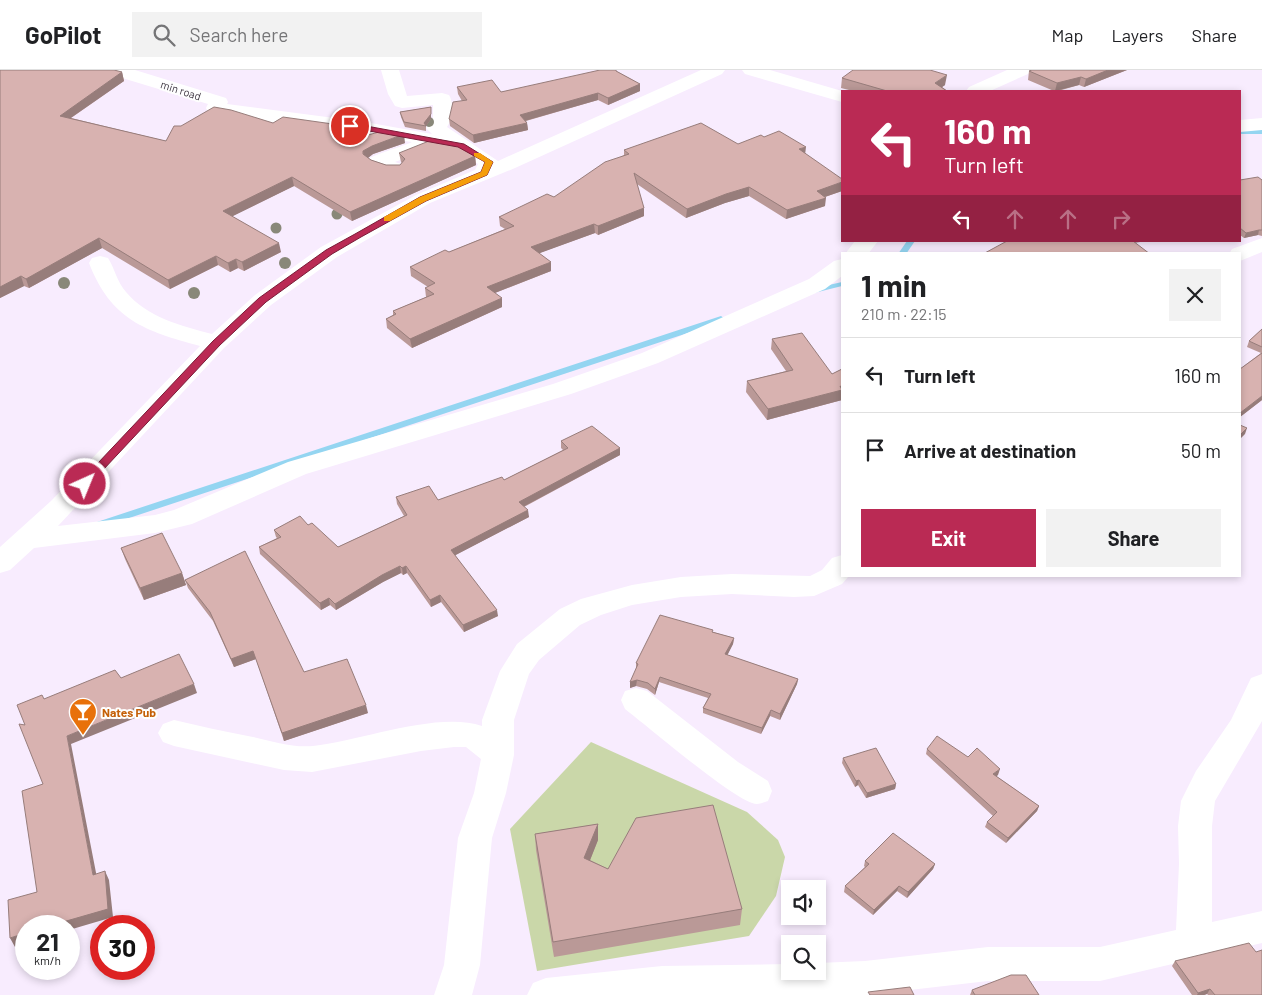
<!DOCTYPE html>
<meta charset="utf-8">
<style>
:root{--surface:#fff;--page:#f2f2f2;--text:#202124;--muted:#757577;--line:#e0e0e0;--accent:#ba2a54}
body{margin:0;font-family:Barlow,sans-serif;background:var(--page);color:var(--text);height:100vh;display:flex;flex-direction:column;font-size:19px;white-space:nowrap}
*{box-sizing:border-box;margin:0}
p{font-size:16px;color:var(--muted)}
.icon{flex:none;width:28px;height:28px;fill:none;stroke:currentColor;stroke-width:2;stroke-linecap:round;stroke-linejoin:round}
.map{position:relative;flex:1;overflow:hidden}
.sheet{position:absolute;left:841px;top:182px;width:400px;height:325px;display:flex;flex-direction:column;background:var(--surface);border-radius:0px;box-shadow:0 2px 8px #0003}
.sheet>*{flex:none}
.guide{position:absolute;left:841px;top:20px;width:400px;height:152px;border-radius:0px;box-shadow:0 2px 8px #0003;background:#ba2a54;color:#fff;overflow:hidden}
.controls{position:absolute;left:781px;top:810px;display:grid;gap:10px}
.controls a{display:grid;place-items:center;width:45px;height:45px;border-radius:0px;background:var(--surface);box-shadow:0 2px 8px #0003;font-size:25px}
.speed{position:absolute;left:15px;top:845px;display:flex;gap:10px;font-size:25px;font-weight:700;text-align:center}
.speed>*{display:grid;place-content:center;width:65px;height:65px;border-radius:50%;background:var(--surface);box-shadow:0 2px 8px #0003;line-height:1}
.speed small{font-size:12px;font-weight:400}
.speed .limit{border:8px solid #d22;background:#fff;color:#111}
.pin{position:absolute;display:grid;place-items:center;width:42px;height:42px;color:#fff;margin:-21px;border:2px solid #fff;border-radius:50%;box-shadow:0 1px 5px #0007}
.me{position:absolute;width:55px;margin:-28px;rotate:44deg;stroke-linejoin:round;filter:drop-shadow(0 0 4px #0008)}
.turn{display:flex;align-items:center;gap:18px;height:105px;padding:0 20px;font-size:22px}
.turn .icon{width:65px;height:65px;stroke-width:2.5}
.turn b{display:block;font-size:35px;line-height:42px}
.lanes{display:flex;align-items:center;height:48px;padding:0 20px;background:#0003;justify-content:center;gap:25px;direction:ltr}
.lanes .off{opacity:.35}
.round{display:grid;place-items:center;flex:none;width:52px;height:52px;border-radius:0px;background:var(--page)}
.head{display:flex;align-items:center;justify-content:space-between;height:85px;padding:0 20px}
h1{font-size:30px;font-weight:700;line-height:38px}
.primary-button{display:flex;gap:10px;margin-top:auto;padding:10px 20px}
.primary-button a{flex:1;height:58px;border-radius:0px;background:var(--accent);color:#fff;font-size:20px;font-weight:700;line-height:58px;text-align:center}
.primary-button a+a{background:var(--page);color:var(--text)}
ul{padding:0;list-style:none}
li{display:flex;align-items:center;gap:15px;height:75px;padding:0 20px;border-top:1px solid var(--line)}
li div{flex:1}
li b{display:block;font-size:19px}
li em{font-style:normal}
header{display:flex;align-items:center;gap:30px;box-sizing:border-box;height:70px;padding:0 25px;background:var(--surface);border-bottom:1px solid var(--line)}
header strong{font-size:24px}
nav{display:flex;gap:28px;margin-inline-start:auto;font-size:18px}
.search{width:350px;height:45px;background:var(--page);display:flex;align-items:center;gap:12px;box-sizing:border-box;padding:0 18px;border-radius:0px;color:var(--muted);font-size:19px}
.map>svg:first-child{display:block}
.green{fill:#cad7a9}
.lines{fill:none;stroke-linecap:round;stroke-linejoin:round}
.stream{fill:#94d5f1;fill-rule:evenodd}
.street{fill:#fff;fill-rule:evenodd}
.tree{fill:#898879}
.wall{fill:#ba9997}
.shaded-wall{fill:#977d7b}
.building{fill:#d8b2b0;stroke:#977d7b}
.route{fill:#ba2a54;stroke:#791b37}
.slow{fill:#f59e0b}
.labels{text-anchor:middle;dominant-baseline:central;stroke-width:4;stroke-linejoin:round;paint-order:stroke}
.far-street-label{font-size:11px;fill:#403944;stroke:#fefefe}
.food-label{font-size:12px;font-weight:bold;fill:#c56008;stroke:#fefefe;text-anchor:start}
</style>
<header>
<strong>GoPilot</strong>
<div class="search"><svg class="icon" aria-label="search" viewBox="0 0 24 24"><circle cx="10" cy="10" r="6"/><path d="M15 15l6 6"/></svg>Search here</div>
<nav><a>Map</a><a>Layers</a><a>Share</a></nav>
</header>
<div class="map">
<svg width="1262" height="925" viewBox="0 0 1262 925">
<rect width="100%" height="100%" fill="#f8ecfe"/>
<path class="green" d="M591,672l156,70 31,28 7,17 -9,39 -27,40 -212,35 -27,-142z"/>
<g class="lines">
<path class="stream" d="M1240,60h22v4h-22z
M907,171h8l-9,13h-8z
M842,212v4l-28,7 -4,-2 1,-2z
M721,246l4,3 -1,2 -619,205h-8l-1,-2 1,-2z"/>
<path class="street" d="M106,0h29l91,28 2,4 -1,2 138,18 67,12 -6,-6 7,-8v-15l-31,3 -7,-2 -7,-12 -7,-24h18l8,26 35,-3 7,2c5,8 4,24 -2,32l51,34 203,-91h24l-3,4 -207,94 -85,35 -93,54 -66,48 -47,43 -166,178 97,-11 19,-5 114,-48 265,-78 89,-31 167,-74 25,-18 8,-2v17l-17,13 -167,74 -87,31 -265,80 -114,50 -37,9 -121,15 -24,22 -10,3v-26l51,-46 149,-155c-55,-15 -89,-26 -111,-83l3,-5 8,-2 8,2c7,11 9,24 18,34 21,25 55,34 86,42l43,-39 66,-48 95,-52 59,-25 3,-6c-13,-8 -27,-19 -43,-18 -5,0 -31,13 -40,16l6,2 3,4 -3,4c-10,3 -28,-2 -35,-11 4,-6 36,-14 46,-19l-197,-28 -7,-2 -2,-4 2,-4 -99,-30z
M742,0h28l72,21v11l-97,-28z
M1007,0h24l-3,4 -38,17h-24l3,-4z
M1262,48v12l-22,2v-12z
M1262,168v14l-22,9v-7h-11l3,-5z
M855,171h23l-10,13h-23z
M842,485v21h7l-7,8 -28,12 -20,1 -62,-3 -51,3 -49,8 -31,10 -21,10 -41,35 -10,14 -15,46v35l-8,38 -14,45 -12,127 -8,30h-38l10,-30 14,-127 16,-45 7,-34 -15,-12h-12l-33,4 -109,21 -28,-2 -110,-24 -11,-4 -5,-9 5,-9 11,-4c26,6 52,12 79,17 19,4 40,11 60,9 48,-5 124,-35 169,-20v-6l18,-49 17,-27 43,-35 21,-10 51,-14 49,-8 51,-3 78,2 12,-6 10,-12z
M1262,604v47l-47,80 -3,25v96l50,-11v32l-162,38h-112l-122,14h-339l6,-12 13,-5 116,-12 128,-2v7h28v-8l47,-2 123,-14h112l76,-17 3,-66 -1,-38 3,-25 15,-30 35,-51 20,-42z
M636,618l11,3 91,71 30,19 4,10 -4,10c-4,1 -8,3 -11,3 -18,1 -112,-80 -132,-95l-4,-9 4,-9z"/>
</g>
<g class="tree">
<circle cx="429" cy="52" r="5"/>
<circle cx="337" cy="144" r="5.5"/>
<circle cx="276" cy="158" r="5.5"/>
<circle cx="285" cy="193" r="6"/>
<circle cx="64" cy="213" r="6"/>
<circle cx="194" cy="223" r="6"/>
</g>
<path class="wall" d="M0,0l122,2 2,9 -53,37 95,23 107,-18 91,13 41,7 -32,11 -5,4 3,2 15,5h14l2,-2 -1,-1 -2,-9 76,3 1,9 -124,56 -58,-35 -62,30 49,36 -37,19 -6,-3 -8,4 -12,-7 -48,24 -68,-41 -73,40 -5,-2 -24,12z
M1127,0l-43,17 -5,-2 -21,6h-4l-26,-11 1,-9z
M616,1l24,13v7l-32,14 -10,-5 -72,21 1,2 1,7 -54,13 -24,-17 -1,-7 13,-18 -4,-7 -1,-7 44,5z
M842,8l103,7 -3,2 5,4h-94l-12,-3z
M431,37v12l-5,7v5l-21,-4 -4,-10 -1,-5z
M764,67l41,17 37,37 -17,6v9l-39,13 -37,-23 -24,7 -39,15 -49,-34 7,32 -46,19 -3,-2 -56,20 12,18 -56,22 7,14 -90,41 -25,-20 -1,-9 7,-4v-4l33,-14 -1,-9 3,-1 -17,-11 -1,-9 39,-15 56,-23 -5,-3 -1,-9 55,-20 70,-42v-5l114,-6z
M1240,110h22v56l-4,-1 -14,3 -4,-3z
M1262,259v71l-22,17v-48l21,-16 -14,-6 2,-6z
M772,269l60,35 10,-5v31l-75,20 -21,-28 1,-11 39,-10 -15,-22z
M561,371l59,7v7l-96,52 5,10 -74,38 43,61 -34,16 -23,-30 -10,5 -24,-34 -4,2 -2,-2 -18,9 -47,28 -6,-5 -9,5 -61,-56 -1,-7 18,-9 -1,-1 -2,-7 34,-5 30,22 66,-31 -7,-12 -1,-7 42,3 66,-20 59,-30 -2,-2z
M121,478l61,25 4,12 -42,15 -19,-41z
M185,510l119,92 64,41 -84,28 -28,-82 -22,8 -21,-46 -25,-33z
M713,562l21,6 -1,6 -6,11 71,24 -1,5 -17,36 -10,-4 -9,18 -58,-21v-5l5,-10 -49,-16 -4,13 -8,-6 -11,-3 -6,2 6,-19v-6z
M927,679l41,8 30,18 -2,1 43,30 -2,5 -31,32 -21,-16 2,-5 6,-6 -67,-62z
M843,688l53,26 -1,5 -29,9 -8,-13 -3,2 -13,-24z
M598,754v16l-8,20 18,9 134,40 -2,16 -186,32 -18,-107 -1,-16z
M865,791l70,3 -2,5 -26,29 -10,-7 -24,24 -29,-23 1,-6 20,-19 -1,-1z
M1256,882l6,43h-54l-1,-1 -3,1h-12l-20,-29 3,-5z
M972,920l67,5h-69z"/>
<path class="shaded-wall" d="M1108,0h19l-43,17 2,-8z
M122,2l2,9 -62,43 -2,-8z
M947,5l-2,10 -9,6 -1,-8z
M1081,7l-2,8 -24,6 2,-8z
M640,14v7l-32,14v-7z
M598,23v7l-77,22 -1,-7z
M431,37v12l-5,7 -2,-3z
M527,53l1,7 -54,13 -1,-8z
M404,64l1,9 -32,11 -8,6 -2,-9 9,-5z
M806,77l-1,8 -6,-6z
M475,86l1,9 -124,56 -2,-9z
M292,107l2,9 -69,34 -2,-9z
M842,112v9l-26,9 1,-9z
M749,117v9l-24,7 -39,15 1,-9 39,-15z
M826,128l-1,8 -39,13 1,-9z
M644,138v8l-46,19v-9z
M594,154l1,9 -63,23 -1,-9z
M1259,160l-1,5 -14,3 2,-5z
M99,168l3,10 -73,40 -3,-9z
M1129,171h17l-18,3z
M279,173l2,9 -37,19 -2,-9z
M216,186l2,9 -48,24 -2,-9z
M236,189l2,9 -8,4 -2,-9z
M551,192v9l-64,25v-9z
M21,206l3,10 -24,12v-11z
M502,228v9l-90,41 -2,-9z
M842,320v10l-75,20 1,-11z
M1262,326v4l-22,17v-4z
M1247,358l-2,6 -5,5v-4z
M620,378v7l-101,54v-7z
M528,440l1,7 -77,40 -1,-7z
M400,496l1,7 -18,9 -47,28 -1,-6 47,-29z
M406,496l1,7 -4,2 -1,-7z
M182,503l4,12 -42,15 -4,-12z
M440,525l1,7 -10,5 -1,-7z
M329,528l1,7 -9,5 -1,-7z
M497,540l1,6 -34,16 -1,-7z
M734,568l-1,6 -8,16v-6z
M253,581l3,8 -22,8 -3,-8z
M660,607l-1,5 -4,13v-6z
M798,609l-1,5 -17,36v-6z
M637,610l-1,6 -6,2v-6z
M194,614l3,9 -126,51 27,139 -5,-8 -26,-139z
M366,635l2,8 -84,28 -2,-8z
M771,640l-1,6 -9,18 1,-6z
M1000,699l-2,6 -7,5 2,-6z
M859,710l-1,5 -3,2 1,-6z
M896,714l-1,5 -29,9 1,-5z
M1039,736l-2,5 -31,32 2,-5z
M598,754v16l-13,33 -1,-15z
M935,794l-2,5 -26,29 1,-6z
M105,801l4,9 4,37 -44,13v-4h-20z
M899,816l-2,5 -24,24 1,-5z
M26,863v10l-11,4 -5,-9z
M1210,919l-3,5 -3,1h-7l1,-2z"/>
<path class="building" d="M0,0h114l8,2 -62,44 106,25 8,-15h7l33,-19 17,3 42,13 10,-6 71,10 10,9 19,-5 21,3 -32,12 -9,5v3l8,6 15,5h14l5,-6 -6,-6 35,-14 17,3 24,14 -125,56 -58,-35 -69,34 56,32 -37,19 -6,-3 -8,4 -12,-7 -48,24 -69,-42 -73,41 -5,-3 -21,11z
M600,0h16v1l24,13 -32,14 -10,-5 -78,22 7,8 -54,12 -24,-16 4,-17 14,-2 -10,-13 35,-7 9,12z
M853,0h77l17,5 -12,8 12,8h-60l-45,-13z
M1032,0h76l-22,9 -5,-2 -24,6 -28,-12z
M431,37v7l-7,9 2,3 -22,-4 -4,-10z
M701,53l37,21 23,-9 3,2 15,-6 27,16 -7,2 43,30v3l-25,9 9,7 -39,12 -38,-23 -23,7 -39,15 -53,-36 10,35 -46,18 -4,-2 -63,23 20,15 -64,25 15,11 -92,41 -24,-20 10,-5 -3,-3 41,-17 -9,-6 10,-5 -25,-16 35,-17 4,2 65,-26 -15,-9 48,-23 7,3 51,-35 24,-8 -5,-4z
M1258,107l4,3v50h-3l-13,3 -6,-5v-48z
M1007,171h126l17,13h-167z
M1262,259v18l-13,-6z
M802,263l30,41 10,-5v18l-2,-1 2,4 -74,19 -21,-28 46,-11 -21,-31z
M1262,283v43l-22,17v-35l1,-1 -1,-1v-7z
M1240,355l7,3 -7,7z
M592,356l28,22 -101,54 9,8 -77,40 46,60 -34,15 -23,-30 -10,5 -24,-34 -4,2 -2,-2 -18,9 -47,29 -6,-6 -9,5 -61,-56 22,-10 -7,-7 26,-14 8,9 4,-2 26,24 69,-32 -11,-18 33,-11 9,14 64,-23 2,3 64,-32 -7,-7z
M162,463l20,40 -42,15 -19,-40z
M245,481l59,121 43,-13 19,46 -84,28 -29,-82 -22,8 -21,-47 -25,-32z
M660,545l53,15 -1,2 22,6 -9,16 73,25 -18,35 -9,-4 -9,18 -59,-20 8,-14 -51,-17 -5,12 -7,-6 -11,-3 -7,2 8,-18 -2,-1z
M179,584l15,30 -127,52 26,139 12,-4 3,38 -59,17h-23v7l-16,5 -2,-38 29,-8 -15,-101 21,-7 -24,-60 6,1 -8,-20 25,-10 2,4 71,-29 6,8z
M937,666l31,21 9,-9 23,21 -7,5 46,32 -31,32 -21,-16 10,-10 -70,-63z
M876,678l20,36 -29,9 -8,-13 -3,1 -13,-23z
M713,735l29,104 -189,33 -18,-108 63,-10 -14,34 24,11 28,-51z
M893,763l42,31 -27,28 -9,-6 -25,24 -29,-24 24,-22 -4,-3z
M1249,873l7,9 6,-2v45h-47l-5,-6 -12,4 -23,-32z
M1011,905h15l13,20h-64l-3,-5z
M910,917l4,8h-44l-2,-3z"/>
<path class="route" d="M350,53l114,21 29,18 -6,13 -61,26 -65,36 -29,17 -66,48 -46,43 -132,141h-7l-2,-2 2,-3 132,-140 46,-43 67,-48 29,-16 65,-37 61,-25 4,-10 -27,-15 -111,-20 -1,-1z"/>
<path class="slow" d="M474,83h6l13,9 -6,13 -61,26 -36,20h-6v-4l36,-20 61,-25 4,-10 -11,-6z"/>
<defs>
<symbol id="bar-pin" viewBox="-11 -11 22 30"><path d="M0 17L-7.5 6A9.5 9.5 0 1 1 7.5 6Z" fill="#e8710a" stroke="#fefefe"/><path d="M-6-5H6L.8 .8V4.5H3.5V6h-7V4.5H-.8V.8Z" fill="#fff"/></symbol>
</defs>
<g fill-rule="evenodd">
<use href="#bar-pin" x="67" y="626" width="32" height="43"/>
</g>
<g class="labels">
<g class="far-street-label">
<text transform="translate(181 20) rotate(18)">min road</text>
</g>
<g class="food-label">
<text x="102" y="642">Nates Pub</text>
</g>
</g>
</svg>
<div class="controls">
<a><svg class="icon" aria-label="sound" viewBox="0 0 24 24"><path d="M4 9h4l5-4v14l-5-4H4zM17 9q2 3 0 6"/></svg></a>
<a><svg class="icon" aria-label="search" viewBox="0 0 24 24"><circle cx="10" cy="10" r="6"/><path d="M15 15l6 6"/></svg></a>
</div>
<div class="speed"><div>21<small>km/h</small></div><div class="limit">30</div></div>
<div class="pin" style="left:350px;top:56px;background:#d93025"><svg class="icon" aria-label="arrive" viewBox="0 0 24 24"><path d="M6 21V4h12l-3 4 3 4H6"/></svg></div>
<svg class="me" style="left:85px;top:414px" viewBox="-20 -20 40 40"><circle r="17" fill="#ba2a54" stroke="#fff" stroke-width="3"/><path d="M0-11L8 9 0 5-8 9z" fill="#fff"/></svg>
<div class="guide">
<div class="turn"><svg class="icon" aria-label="left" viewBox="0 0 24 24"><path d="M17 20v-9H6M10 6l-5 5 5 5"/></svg><div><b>160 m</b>Turn left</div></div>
<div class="lanes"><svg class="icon" aria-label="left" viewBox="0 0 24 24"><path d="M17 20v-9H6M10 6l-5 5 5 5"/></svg><svg class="icon off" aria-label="ahead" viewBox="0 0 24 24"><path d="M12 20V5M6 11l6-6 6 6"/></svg><svg class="icon off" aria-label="ahead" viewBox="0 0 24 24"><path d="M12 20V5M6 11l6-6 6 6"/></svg><svg class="icon off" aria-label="right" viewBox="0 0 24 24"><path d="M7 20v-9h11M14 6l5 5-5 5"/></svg></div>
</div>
<section class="sheet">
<div class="head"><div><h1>1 min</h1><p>210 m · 22:15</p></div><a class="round"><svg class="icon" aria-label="close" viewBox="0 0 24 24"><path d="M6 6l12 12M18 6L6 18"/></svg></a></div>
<ul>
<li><svg class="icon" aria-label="left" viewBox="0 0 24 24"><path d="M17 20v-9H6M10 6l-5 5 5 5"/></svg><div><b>Turn left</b></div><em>160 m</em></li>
<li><svg class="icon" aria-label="arrive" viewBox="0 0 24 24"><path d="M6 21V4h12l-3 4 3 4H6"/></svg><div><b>Arrive at destination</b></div><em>50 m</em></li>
</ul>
<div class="primary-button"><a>Exit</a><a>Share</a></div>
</section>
</div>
